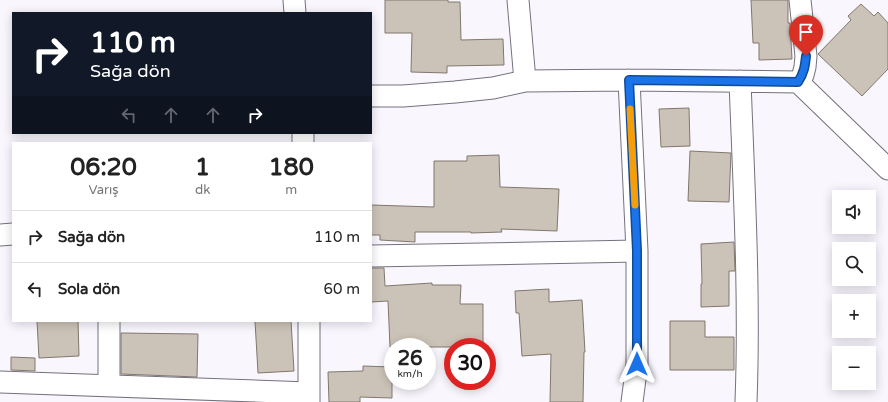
<!DOCTYPE html>
<html lang="tr">
<meta charset="utf-8">
<style>
:root{--surface:#fff;--page:#f2f2f2;--text:#222;--muted:#767676;--line:#e0e0e0}
body{margin:0;font-family:"Varela Round",sans-serif;background:var(--page);color:var(--text);height:100vh;display:flex;flex-direction:column;font-size:15px;white-space:nowrap}
*{box-sizing:border-box;margin:0}
p{font-size:13px;color:var(--muted)}
.icon{flex:none;width:22px;height:22px;fill:none;stroke:currentColor;stroke-width:2;stroke-linecap:round;stroke-linejoin:round}
.map{position:relative;flex:1;overflow:hidden}
.panel{position:absolute;left:12px;top:142px;width:360px;height:180px;display:flex;flex-direction:column;background:var(--surface);border-radius:0px;box-shadow:0 2px 10px #0003}
.panel>*{flex:none}
.banner{position:absolute;left:12px;top:12px;width:360px;height:122px;border-radius:0px;box-shadow:0 2px 10px #0003;background:#111827;color:#fff;overflow:hidden}
.fabs{position:absolute;left:832px;top:190px;display:grid;gap:8px}
.fabs a{display:grid;place-items:center;width:44px;height:44px;border-radius:0px;background:var(--surface);box-shadow:0 2px 10px #0003;font-size:20px}
.speed{position:absolute;left:384px;top:338px;display:flex;gap:8px;font-size:20px;font-weight:700;text-align:center}
.speed>*{display:grid;place-content:center;width:52px;height:52px;border-radius:50%;background:var(--surface);box-shadow:0 2px 10px #0003;line-height:1}
.speed small{font-size:10px;font-weight:400}
.speed .limit{border:6px solid #d22;background:#fff;color:#111}
.pin{position:absolute;display:grid;place-items:center;width:34px;height:34px;color:#fff;margin:-41px -17px;border-radius:50% 50% 50% 0;rotate:-45deg;box-shadow:0 0 4px #0007}
.pin .icon{rotate:45deg}
.me{position:absolute;width:44px;margin:-22px;rotate:0deg;stroke-linejoin:round;filter:drop-shadow(0 0 3px #0008)}
.turn{display:flex;align-items:center;gap:14px;height:84px;padding:0 12px;font-size:18px}
.turn .icon{width:52px;height:52px;stroke-width:2.5}
.turn b{display:block;font-size:28px;line-height:34px}
.lanes{display:flex;align-items:center;height:38px;padding:0 12px;background:#0003;justify-content:center;gap:20px;direction:ltr}
.lanes .off{opacity:.35}
.eta{display:flex;justify-content:space-evenly;align-items:center;height:68px;text-align:center}
.eta b{font-size:24px;font-weight:700;line-height:28px}
ul{padding:0;list-style:none}
li{display:flex;align-items:center;gap:12px;height:52px;padding:0 12px;border-top:1px solid var(--line)}
li div{flex:1}
li b{display:block;font-size:15px}
li em{font-style:normal}
.map>svg:first-child{display:block}
.building{fill:#ccc3b8;stroke:#80776d}
.lines{fill:none;stroke-linecap:round;stroke-linejoin:round}
.street-casing{stroke:#75717c;stroke-width:23}
.street{stroke:#fff;stroke-width:21}
.route-casing{stroke:#114b97;stroke-width:10}
.route{stroke:#1a73e8;stroke-width:7}
.slow{stroke:#f59e0b;stroke-width:7}
</style>
<div class="map">
<svg width="888" height="402" viewBox="0 0 888 402">
<rect width="100%" height="100%" fill="#f9f6fe"/>
<path class="building" d="M385,0h63v2h12l1,38 42,-1 1,26 -57,1v7l-36,-1 1,-39h-27z
M751,0h37v23h2l2,36 -33,1v-17h-6z
M861,4l13,12 4,-4 10,11v46l-26,27 -44,-42 33,-34 -3,-4z
M689,108l1,38 -29,1 -2,-38z
M690,151l41,2 -2,49 -41,-1z
M499,155l1,32 59,2 -2,42 -56,-2 1,3 -31,1v-1h-56v10l-35,-2v-5h-9v-30l63,2v-46h33v-5z
M734,242l1,29h-6v35l-28,1v-23h1l-1,-40z
M371,268h13l1,18 47,-3v2h29l-1,19h23v43h-93l-2,-46 -17,1z
M549,289v13l33,-2 3,52h-1l-1,50h-33l1,-48 -29,2 -3,-43h-3l-1,-22z
M37,321h41l1,35 -40,2z
M255,321h36l3,50 -36,2z
M670,321h35v16h29v33h-64z
M121,333l77,1 -1,43 -76,-3z
M11,357l24,1v13l-24,-1z
M363,366l29,1v31l-32,-1v5h-31l-1,-30 35,-1z"/>
<g class="lines">
<defs>
<path id="street" d="M294,0l1,13
M518,0l7,81
M800,0l6,56 -1,11 -2,8 -5,7 90,87
M629,80l8,171v113l-5,38
M740,81c4,107 10,214 6,321
M371,96h32l52,-4 38,-4 32,-7 104,-1 169,2
M303,133v10
M0,235l13,-1
M371,256l266,-5
M309,321v81
M0,382l309,11
M109,386v-65"/>
</defs>
<use href="#street" class="street-casing"/>
<use href="#street" class="street"/>
</g>
<g class="lines">
<defs>
<path id="route" d="M637,364v-113l-8,-171 169,2c6,-9 7,-16 8,-26"/>
</defs>
<use href="#route" class="route-casing"/>
<use href="#route" class="route"/>
<path class="slow" d="M630,109l5,96"/>
</g>
</svg>
<div class="fabs">
<a><svg class="icon" aria-label="sound" viewBox="0 0 24 24"><path d="M4 9h4l5-4v14l-5-4H4zM17 9q2 3 0 6"/></svg></a>
<a><svg class="icon" aria-label="search" viewBox="0 0 24 24"><circle cx="10" cy="10" r="6"/><path d="M15 15l6 6"/></svg></a>
<a>+</a>
<a>−</a>
</div>
<div class="speed"><div>26<small>km/h</small></div><div class="limit">30</div></div>
<div class="pin" style="left:806px;top:56px;background:#d93025"><svg class="icon" aria-label="arrive" viewBox="0 0 24 24"><path d="M6 21V4h12l-3 4 3 4H6"/></svg></div>
<svg class="me" style="left:637px;top:364px" viewBox="-20 -20 40 40"><path d="M0-17L14 15 0 8-14 15z" fill="#1a73e8" stroke="#fff" stroke-width="4"/></svg>
<div class="banner">
<div class="turn"><svg class="icon" aria-label="right" viewBox="0 0 24 24"><path d="M7 20v-9h11M14 6l5 5-5 5"/></svg><div><b>110 m</b>Sağa dön</div></div>
<div class="lanes"><svg class="icon off" aria-label="left" viewBox="0 0 24 24"><path d="M17 20v-9H6M10 6l-5 5 5 5"/></svg><svg class="icon off" aria-label="ahead" viewBox="0 0 24 24"><path d="M12 20V5M6 11l6-6 6 6"/></svg><svg class="icon off" aria-label="ahead" viewBox="0 0 24 24"><path d="M12 20V5M6 11l6-6 6 6"/></svg><svg class="icon" aria-label="right" viewBox="0 0 24 24"><path d="M7 20v-9h11M14 6l5 5-5 5"/></svg></div>
</div>
<section class="panel">
<div class="eta">
<div><b>06:20</b><p>Varış</p></div>
<div><b>1</b><p>dk</p></div>
<div><b>180</b><p>m</p></div>
</div>
<ul>
<li><svg class="icon" aria-label="right" viewBox="0 0 24 24"><path d="M7 20v-9h11M14 6l5 5-5 5"/></svg><div><b>Sağa dön</b></div><em>110 m</em></li>
<li><svg class="icon" aria-label="left" viewBox="0 0 24 24"><path d="M17 20v-9H6M10 6l-5 5 5 5"/></svg><div><b>Sola dön</b></div><em>60 m</em></li>
</ul>
</section>
</div>
